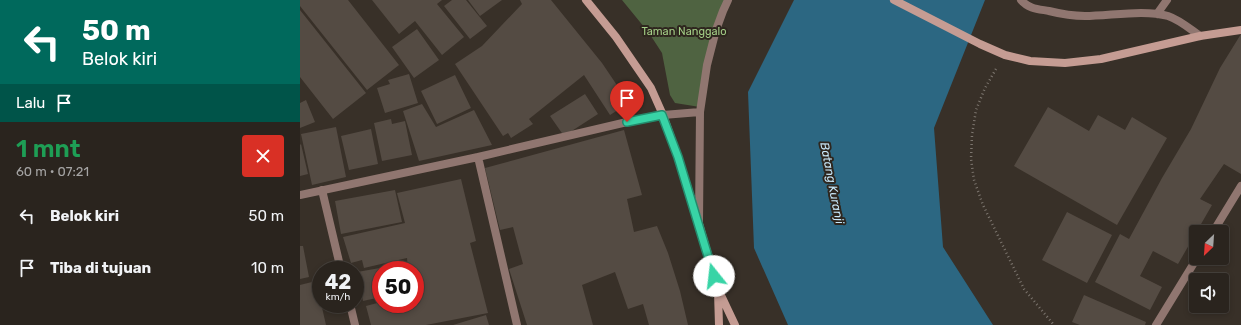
<!DOCTYPE html>
<html lang="id">
<meta charset="utf-8">
<style>
:root{--surface:#2a241e;--page:#36302b;--text:#f1f3f6;--muted:#a5a4a4;--line:#46413c}
body{margin:0;font-family:Rubik,sans-serif;background:var(--page);color:var(--text);height:100vh;display:flex;flex-direction:column;font-size:15px;white-space:nowrap}
*{box-sizing:border-box;margin:0}
p{font-size:13px;color:var(--muted)}
.icon{flex:none;width:22px;height:22px;fill:none;stroke:currentColor;stroke-width:2;stroke-linecap:round;stroke-linejoin:round}
.map{position:relative;flex:1;overflow:hidden}
.details{display:flex;flex-direction:column;background:var(--surface);width:300px}
.details>*{flex:none}
.guide{background:#00695c;color:#fff;overflow:hidden}
.needle{width:26px;rotate:205deg}
.fabs{position:absolute;left:889px;top:225px;display:grid;gap:8px}
.fabs a{display:grid;place-items:center;width:40px;height:40px;border-radius:4px;background:var(--surface);box-shadow:0 2px 6px #0003,0 0 0 1px var(--line);font-size:20px}
.speed{position:absolute;left:12px;top:261px;display:flex;gap:8px;font-size:20px;font-weight:700;text-align:center}
.speed>*{display:grid;place-content:center;width:52px;height:52px;border-radius:50%;background:var(--surface);box-shadow:0 2px 6px #0003,0 0 0 1px var(--line);line-height:1}
.speed small{font-size:10px;font-weight:400}
.speed .limit{border:6px solid #d22;background:#fff;color:#111}
.pin{position:absolute;display:grid;place-items:center;width:34px;height:34px;color:#fff;margin:-41px -17px;border-radius:50% 50% 50% 0;rotate:-45deg;box-shadow:0 0 4px #0007}
.pin .icon{rotate:45deg}
.me{position:absolute;width:44px;margin:-22px;rotate:344deg;stroke-linejoin:round;filter:drop-shadow(0 0 3px #0008)}
.turn{display:flex;align-items:center;gap:14px;height:84px;padding:0 16px;font-size:18px}
.turn .icon{width:52px;height:52px;stroke-width:2.5}
.turn b{display:block;font-size:28px;line-height:34px}
.then{display:flex;align-items:center;height:38px;padding:0 16px;background:#0003;gap:8px;font-size:15px}
.round{display:grid;place-items:center;flex:none;width:42px;height:42px;border-radius:4px;background:var(--page)}
.head{display:flex;align-items:center;justify-content:space-between;height:68px;padding:0 16px}
h1{font-size:24px;font-weight:600;line-height:30px;color:#1e9e55}
ul{padding:0;list-style:none}
li{display:flex;align-items:center;gap:12px;height:52px;padding:0 16px}
li div{flex:1}
li b{display:block;font-size:15px}
li em{font-style:normal}
main{display:flex;flex:1;min-height:0}
.map>svg:first-child{display:block}
.green{fill:#4f6341}
.water{fill:#2c6782}
.building{fill:#544b43}
.lines{fill:none;stroke-linecap:round;stroke-linejoin:round}
.path{stroke:#7d766f;stroke-width:2.5;stroke-dasharray:1 3;stroke-linecap:butt}
.street{stroke:#907670;stroke-width:8}
.secondary{stroke:#c59c93;stroke-width:8}
.route-casing{stroke:#248a6c;stroke-width:10}
.route{stroke:#38d4a6;stroke-width:7}
.labels{text-anchor:middle;dominant-baseline:central;stroke-width:4;stroke-linejoin:round;paint-order:stroke}
.park-label{font-size:11px;fill:#a3cd86;stroke:#2e261e}
.water-label{font-size:12px;font-style:italic;fill:#c9e9fb;stroke:#2e261e}
</style>
<main>
<section class="details">
<div class="guide">
<div class="turn"><svg class="icon" aria-label="left" viewBox="0 0 24 24"><path d="M17 20v-9H6M10 6l-5 5 5 5"/></svg><div><b>50 m</b>Belok kiri</div></div>
<div class="then">Lalu<svg class="icon" aria-label="arrive" viewBox="0 0 24 24"><path d="M6 21V4h12l-3 4 3 4H6"/></svg></div>
</div>
<div class="head"><div><h1>1 mnt</h1><p>60 m · 07:21</p></div><a class="round" style="background:#d93025;color:#fff"><svg class="icon" aria-label="close" viewBox="0 0 24 24"><path d="M6 6l12 12M18 6L6 18"/></svg></a></div>
<ul>
<li><svg class="icon" aria-label="left" viewBox="0 0 24 24"><path d="M17 20v-9H6M10 6l-5 5 5 5"/></svg><div><b>Belok kiri</b></div><em>50 m</em></li>
<li><svg class="icon" aria-label="arrive" viewBox="0 0 24 24"><path d="M6 21V4h12l-3 4 3 4H6"/></svg><div><b>Tiba di tujuan</b></div><em>10 m</em></li>
</ul>
</section>
<div class="map">
<svg width="941" height="325" viewBox="0 0 941 325">
<rect width="100%" height="100%" fill="#383028"/>
<path class="green" d="M322,0h106l-5,11 -23,96 -25,-4 -5,-8 -8,-42 -13,-20z"/>
<path class="water" d="M494,0h191l-51,128 9,119 50,78h-205l-34,-77 -6,-156z"/>
<path class="building" d="M0,0h48l51,65 -32,25 -67,-84z
M72,0h70l-5,4 27,33 -22,18 -27,-34 -16,13z
M152,0h14l21,26 -17,13 -26,-33z
M168,0h34l-22,16z
M220,0h31l51,63 27,40 -19,12 -26,-40 -55,44 4,5 -22,14 -3,-5 -5,3 -48,-72 27,-18 40,-42z
M0,10l66,83 -33,26 -33,-42z
M117,29l22,31 -25,18 -22,-31z
M941,34v140l-17,-10 -24,35 12,6 -34,59 -25,-13 -13,25 22,11 -12,23 -55,-28 25,-48 9,5 33,-61 29,-49 29,-61z
M109,74l9,29 -33,10 -8,-25 13,-4 -2,-4z
M155,75l16,33 -34,16 -16,-33z
M285,94l13,20 -34,22 -14,-20z
M6,100l9,22 -15,6v-25z
M122,104l14,23 38,-17 18,35 -73,16 -16,-50z
M748,107l41,24 9,-16 27,15 7,-13 35,21 -50,87 -103,-59z
M91,119l1,5 13,-3 7,34 -30,6 -8,-38z
M36,127l10,50 -34,8 -11,-51z
M71,129l7,35 -29,6 -8,-34z
M324,130l18,65 -15,4 7,33 23,-6 11,27 12,38 8,34h-39l-6,-21 -15,5 -13,-37 -33,13 11,40h-66l-18,-56 14,-5 -10,-37 -13,3 -15,-62z
M1,144l7,30 -8,2v-31z
M161,179l15,62 -6,2 18,70 -62,12h-55l-5,-19 15,-4v2h34v-34h-7l-1,-12 -43,10 -2,-8 -11,3 -8,-26 62,-14 -8,-30z
M95,190l7,32 -61,12 -6,-33z
M767,212l45,23 -25,48 -45,-23z
M0,246h3l6,31 -9,2z
M103,264l1,6h-23v27l-18,4 -6,-29z
M16,281l10,44h-26v-40z
M784,295l62,27 -1,3h-65l-8,-3z
M186,315l3,10h-36z"/>
<g class="lines">
<path class="path" d="M696,69l-11,19 -9,22 -4,25 -1,24 3,21 9,25 41,84 30,36"/>
<path class="street" d="M721,0c8,9 17,9 28,11 12,3 24,5 36,5 25,0 59,-7 83,0 12,4 22,13 32,20
M857,14l10,-14
M178,157l39,168
M22,190l19,80
M0,195l178,-38 149,-35 36,-7 37,-3
M399,221l1,-109 7,-47 9,-35 7,-19 5,-11
M913,232l28,-46
M50,304l5,21
M856,325l41,-67"/>
<path class="secondary" d="M286,0l30,37 35,51 12,27 15,42 21,67 19,65 17,36
M594,0l86,44 25,11 25,6 35,2 36,-4 99,-23 41,-6
M418,292l1,33"/>
</g>
<g class="lines">
<defs>
<path id="route" d="M327,122l35,-7 16,42 36,119"/>
</defs>
<use href="#route" class="route-casing"/>
<use href="#route" class="route"/>
</g>
<g class="labels">
<g class="park-label">
<text x="384" y="31">Taman Nanggalo</text>
</g>
<g class="water-label">
<text transform="translate(532 183) rotate(79)">Batang Kuranji</text>
</g>
</g>
</svg>
<div class="fabs">
<a><svg class="needle" viewBox="-14 -14 28 28"><path d="M0-13l5 13h-10z" fill="#e53935"/><path d="M0 13l5-13h-10z" fill="#a5a4a4"/></svg></a>
<a><svg class="icon" aria-label="sound" viewBox="0 0 24 24"><path d="M4 9h4l5-4v14l-5-4H4zM17 9q2 3 0 6"/></svg></a>
</div>
<div class="speed"><div>42<small>km/h</small></div><div class="limit">50</div></div>
<div class="pin" style="left:327px;top:122px;background:#d93025"><svg class="icon" aria-label="arrive" viewBox="0 0 24 24"><path d="M6 21V4h12l-3 4 3 4H6"/></svg></div>
<svg class="me" style="left:414px;top:276px" viewBox="-20 -20 40 40"><circle r="19" fill="#fff"/><path d="M0-13L10 11 0 6-10 11z" fill="#38d4a6"/></svg>
</div>
</main>
